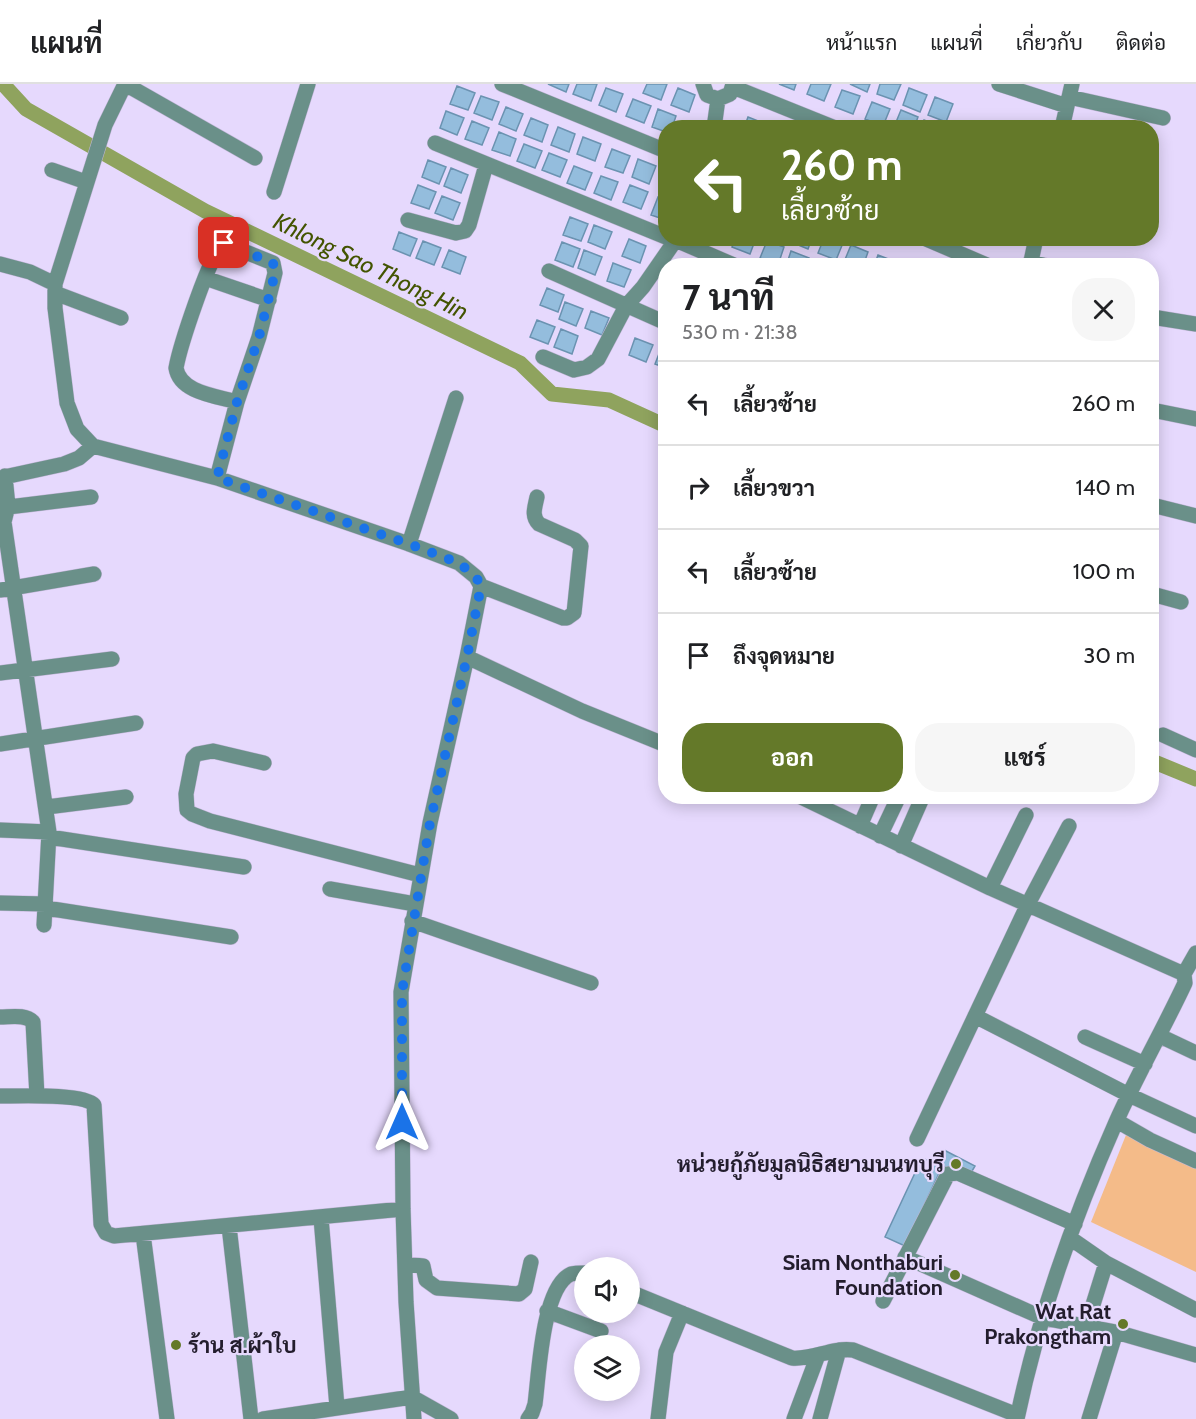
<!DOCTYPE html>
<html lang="th">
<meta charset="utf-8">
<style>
:root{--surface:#fff;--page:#f6f6f6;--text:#202124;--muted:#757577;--line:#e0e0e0;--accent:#647929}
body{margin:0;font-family:Cabin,Sarabun,sans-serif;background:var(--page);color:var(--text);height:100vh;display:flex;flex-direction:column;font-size:22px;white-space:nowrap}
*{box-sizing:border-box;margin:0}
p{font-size:20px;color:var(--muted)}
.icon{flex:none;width:33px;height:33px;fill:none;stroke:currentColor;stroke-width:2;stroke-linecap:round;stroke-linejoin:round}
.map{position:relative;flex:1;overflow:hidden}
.drawer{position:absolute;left:658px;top:174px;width:501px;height:546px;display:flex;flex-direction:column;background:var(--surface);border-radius:24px;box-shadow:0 3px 15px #0003}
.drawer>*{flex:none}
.top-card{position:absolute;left:658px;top:36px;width:501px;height:126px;border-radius:24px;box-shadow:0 3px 15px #0003;background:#647929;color:#fff;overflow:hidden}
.tools{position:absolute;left:574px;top:1173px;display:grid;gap:12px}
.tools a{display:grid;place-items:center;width:66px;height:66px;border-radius:50%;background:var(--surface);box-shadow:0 3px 15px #0003;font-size:30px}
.pin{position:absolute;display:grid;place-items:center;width:51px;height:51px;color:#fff;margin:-26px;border-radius:12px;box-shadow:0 3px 9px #0006}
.me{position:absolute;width:66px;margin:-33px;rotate:0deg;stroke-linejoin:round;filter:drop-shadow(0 0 4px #0008)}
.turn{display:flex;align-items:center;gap:21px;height:126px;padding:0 24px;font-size:27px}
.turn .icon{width:78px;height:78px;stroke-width:2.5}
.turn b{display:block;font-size:42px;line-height:51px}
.round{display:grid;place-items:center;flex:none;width:63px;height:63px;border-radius:24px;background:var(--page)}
.overview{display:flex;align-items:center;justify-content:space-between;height:102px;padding:0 24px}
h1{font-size:36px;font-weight:700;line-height:45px}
.cta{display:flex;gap:12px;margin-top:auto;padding:12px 24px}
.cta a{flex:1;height:69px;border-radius:24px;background:var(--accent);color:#fff;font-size:24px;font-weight:700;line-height:69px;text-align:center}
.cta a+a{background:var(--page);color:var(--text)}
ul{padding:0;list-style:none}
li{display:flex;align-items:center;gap:18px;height:84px;padding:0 24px;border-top:2px solid var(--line)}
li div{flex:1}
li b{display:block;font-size:22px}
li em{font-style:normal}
header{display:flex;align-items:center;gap:36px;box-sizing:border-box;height:84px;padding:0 30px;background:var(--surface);border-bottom:2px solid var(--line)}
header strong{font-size:28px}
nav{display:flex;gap:33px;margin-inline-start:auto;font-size:21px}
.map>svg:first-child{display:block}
.green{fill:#f4bb89}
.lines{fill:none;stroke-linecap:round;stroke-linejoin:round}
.canal{stroke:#8fa35e;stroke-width:15}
.building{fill:#94bddd;stroke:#6b93b1;stroke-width:1.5}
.minor-casing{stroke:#c3b7d8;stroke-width:16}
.minor{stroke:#6a9089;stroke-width:15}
.route{stroke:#1a73e8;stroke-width:10;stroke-dasharray:0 18}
.poi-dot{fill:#647929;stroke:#e6d9fd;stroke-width:2}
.labels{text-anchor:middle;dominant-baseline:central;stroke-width:4.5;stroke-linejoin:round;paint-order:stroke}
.poi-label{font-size:22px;font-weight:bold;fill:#231d2d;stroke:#e6d9fd;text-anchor:end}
.water-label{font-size:24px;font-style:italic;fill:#435401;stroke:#e6d9fd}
</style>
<header>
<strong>แผนที่</strong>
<nav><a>หน้าแรก</a><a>แผนที่</a><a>เกี่ยวกับ</a><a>ติดต่อ</a></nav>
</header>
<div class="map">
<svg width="1196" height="1335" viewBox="0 0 1196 1335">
<rect width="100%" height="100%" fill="#e6d9fd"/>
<path class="green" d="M1128,1046l68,26v116l-105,-50z"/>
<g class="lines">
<path class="canal" d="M3,0l23,25 179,102 315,152 32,31 57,6 57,26
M1152,677l44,18"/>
</g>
<path class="building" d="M548,0h21l-3,8z
M577,0h20l-6,17 -18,-7z
M647,0h20l-6,16 -18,-7z
M779,0h17l-2,6z
M811,0h20l-7,17 -17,-7z
M850,0h20l-3,8z
M880,0h21l-7,16 -17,-6z
M457,2l18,7 -7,17 -18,-6z
M606,4l17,6 -7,18 -17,-7z
M678,4l17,7 -6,17 -18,-7z
M909,4l18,7 -7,17 -17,-7z
M842,6l18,6 -7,18 -18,-7z
M481,12l18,6 -7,18 -18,-7z
M935,13l18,7 -7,18 -18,-7z
M633,15l18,7 -7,17 -18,-7z
M872,18l18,7 -7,17 -18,-7z
M506,23l17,7 -7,17 -17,-7z
M658,25l18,7 -4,12h-6v4l-14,-5z
M901,26l17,7 -4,11 -20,-1z
M446,27l18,7 -7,17 -17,-7z
M748,33l18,7 -2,4h-20z
M531,34l17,7 -6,17 -18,-7z
M924,36l17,7v1h-20z
M472,37l17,7 -7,17 -17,-6z
M684,37l16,7h-18z
M558,43l17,7 -6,18 -18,-7z
M499,48l17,7 -6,17 -18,-6z
M583,53l18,7 -6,17 -18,-7z
M524,60l18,7 -7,17 -18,-7z
M612,65l18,7 -7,17 -18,-6z
M549,69l18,7 -7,17 -18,-7z
M638,75l18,7 -7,18 -17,-7z
M428,76l18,7 -7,17 -17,-7z
M574,82l18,7 -7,17 -18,-7z
M451,84l17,7 -7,18 -17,-7z
M601,92l17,6 -7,18 -17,-7z
M418,101l18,7 -7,17 -18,-6z
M630,101l18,7 -7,17 -18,-7z
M442,112l18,7 -7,17 -18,-7z
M658,113l8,3v20l-15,-5z
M570,133l18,7 -7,17 -18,-6z
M594,141l18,7 -7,17 -17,-7z
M399,148l18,7 -7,17 -17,-7z
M706,154h21l-3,7z
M735,154h21l-6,16 -18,-7z
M792,154h20l-4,11 -17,-7z
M824,154h8l11,5 -7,17 -18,-7z
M629,155l17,7 -6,17 -18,-7z
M423,157l18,7 -7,17 -18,-7z
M767,157l17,6 -6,18 -18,-7z
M562,158l18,7 -7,18 -18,-7z
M851,161l17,7 -5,14h-11l-8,-4z
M449,166l17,7 -6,17 -18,-7z
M584,166l18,7 -7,18 -17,-7z
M791,167l18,7 -3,8h-20z
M878,171l18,7 -2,4h-20z
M817,177l14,5h-15z
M613,179l18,7 -7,17 -17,-6z
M547,204l17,7 -6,17 -18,-7z
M565,218l18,7 -7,17 -17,-7z
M591,227l18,7 -7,17 -17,-7z
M537,236l18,7 -7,17 -18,-7z
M561,245l17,7 -6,18 -18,-7z
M635,254l18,7 -7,17 -17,-7z
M662,262l4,2v20l-11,-4z
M944,1066l31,16 -7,12 -31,-15z
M922,1074l20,9 -37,79 -20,-9z"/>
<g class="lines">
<defs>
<path id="minor" d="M125,0l-20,41 -50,159v24l12,95 10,26 16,17 124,32 192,66 50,19 17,14 5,9 -14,71 -37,166 -29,169 2,217 3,93 8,117
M125,0l130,74
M502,0l164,67
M703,0l4,11 11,4 12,-5 3,-10
M999,0l68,22
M733,3l102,41
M1069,13l94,21
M714,44l4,-29
M1062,44l10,-44
M435,59l231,94
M52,86l34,12
M274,108l34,-108
M408,136l48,13 9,-2 4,-6 17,-60
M671,154l65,28
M924,154l65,28
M1030,178l17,4
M0,180l30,8 25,12
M1030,182l6,-28
M549,187l117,52
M205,194l64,22
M55,209l66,25
M1152,233l44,7
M543,273l31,13 13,-3 11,-8 28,-53 17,-19 34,-49
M1152,326l44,9
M5,392l3,30 -4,16 45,310 -5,93
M0,394l64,-14 15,-6 14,-12
M217,394l20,-76 22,-65 16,-64 -2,-10 -50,-20c-14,14 -43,103 -47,125 4,25 41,28 61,34
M1152,421l44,11
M0,424l91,-11
M409,460l47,-146
M481,502l82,32h4l7,-5 7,-67 -6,-6 -36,-16c-8,-8 -4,-17 -2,-27
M0,506l94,-16
M1152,510l29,8
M467,573l115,54 84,34
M0,589l112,-14
M1163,651l33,15
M0,660l136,-21
M264,679l-51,-12 -16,3 -4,4 -7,36 1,16 5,4 18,7 210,54
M799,712l191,92 194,86
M47,723l79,-10
M860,742l13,-30
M0,746l49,2
M880,752l19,-40
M49,753l195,30
M901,762l22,-50
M990,804l36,-73
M330,805l85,15
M0,819l46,1
M46,824l185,29
M412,837l179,62
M975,932l154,79 67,31
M0,933c11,0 25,-3 33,5l4,74
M1160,952l36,17
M1085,953l60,27
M0,1012c18,0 84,-3 94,9l7,119 5,9 8,3 289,-27
M1117,1037l33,19 46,21
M917,1055l111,-235 41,-78
M321,1134l16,189
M229,1142l22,193
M143,1150l24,185
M1070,1154l36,25 90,47
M905,1173l138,61 73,14 80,23
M405,1180l18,2 3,14 11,8 82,6 6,-5 6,-27
M630,1208l162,66c21,2 40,-11 61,-8l164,65
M883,1217l65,-127 10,-1 117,51
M547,1227l54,20
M1086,1243l20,-64
M263,1335l149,-22 39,22
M528,1335l4,-6 3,-9c4,-29 7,-117 36,-130 4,-1 10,-1 14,-1
M658,1335l8,-67 16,-39
M794,1335l24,-64
M820,1335l19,-69
M1017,1335c21,-102 57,-202 99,-297 21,-47 47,-92 69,-139l-1,-9 12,-21
M1089,1335l27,-87"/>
</defs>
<use href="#minor" class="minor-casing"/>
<use href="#minor" class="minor"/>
</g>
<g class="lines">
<path class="route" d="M224,159l49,20 2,10 -16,64 -22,65 -20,76 192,66 50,19 17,14 5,9 -14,71 -37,166 -28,169v130"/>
</g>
<g class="poi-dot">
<circle cx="956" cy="1080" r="6"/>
<circle cx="955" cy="1191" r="6"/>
<circle cx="1123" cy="1240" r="6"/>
<circle cx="176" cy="1261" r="6"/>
</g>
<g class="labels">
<g class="poi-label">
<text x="944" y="1080">หน่วยกู้ภัยมูลนิธิสยามนนทบุรี</text>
<text x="943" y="1178">Siam Nonthaburi<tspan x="943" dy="25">Foundation</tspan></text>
<text x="1111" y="1227">Wat Rat<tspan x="1111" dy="25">Prakongtham</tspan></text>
<text x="188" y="1261" text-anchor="start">ร้าน ส.ผ้าใบ</text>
</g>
<g class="water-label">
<text transform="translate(371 182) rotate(26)">Khlong Sao Thong Hin</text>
</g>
</g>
</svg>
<div class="tools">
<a><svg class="icon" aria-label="sound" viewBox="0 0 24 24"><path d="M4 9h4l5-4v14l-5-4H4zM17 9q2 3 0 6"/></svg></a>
<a><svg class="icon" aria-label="layers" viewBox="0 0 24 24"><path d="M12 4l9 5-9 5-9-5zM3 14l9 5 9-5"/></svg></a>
</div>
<div class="pin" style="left:224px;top:159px;background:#d93025"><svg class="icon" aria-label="arrive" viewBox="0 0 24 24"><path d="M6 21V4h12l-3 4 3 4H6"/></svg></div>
<svg class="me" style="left:402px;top:1038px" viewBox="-20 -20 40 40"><path d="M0-17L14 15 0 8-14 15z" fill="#1a73e8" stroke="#fff" stroke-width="4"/></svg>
<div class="top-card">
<div class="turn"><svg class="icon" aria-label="left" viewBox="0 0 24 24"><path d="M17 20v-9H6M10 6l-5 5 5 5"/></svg><div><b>260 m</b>เลี้ยวซ้าย</div></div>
</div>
<section class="drawer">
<div class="overview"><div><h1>7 นาที</h1><p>530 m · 21:38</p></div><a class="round"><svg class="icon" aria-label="close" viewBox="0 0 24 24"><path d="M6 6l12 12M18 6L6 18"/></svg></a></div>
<ul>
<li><svg class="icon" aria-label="left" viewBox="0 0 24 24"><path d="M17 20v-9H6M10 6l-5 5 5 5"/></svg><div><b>เลี้ยวซ้าย</b></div><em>260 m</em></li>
<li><svg class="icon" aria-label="right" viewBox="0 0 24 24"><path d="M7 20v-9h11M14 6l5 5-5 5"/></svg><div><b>เลี้ยวขวา</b></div><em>140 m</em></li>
<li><svg class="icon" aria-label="left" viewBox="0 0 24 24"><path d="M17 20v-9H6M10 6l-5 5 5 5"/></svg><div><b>เลี้ยวซ้าย</b></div><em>100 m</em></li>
<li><svg class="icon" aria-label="arrive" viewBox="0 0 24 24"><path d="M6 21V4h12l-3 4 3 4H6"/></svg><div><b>ถึงจุดหมาย</b></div><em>30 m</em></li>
</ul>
<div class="cta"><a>ออก</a><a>แชร์</a></div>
</section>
</div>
